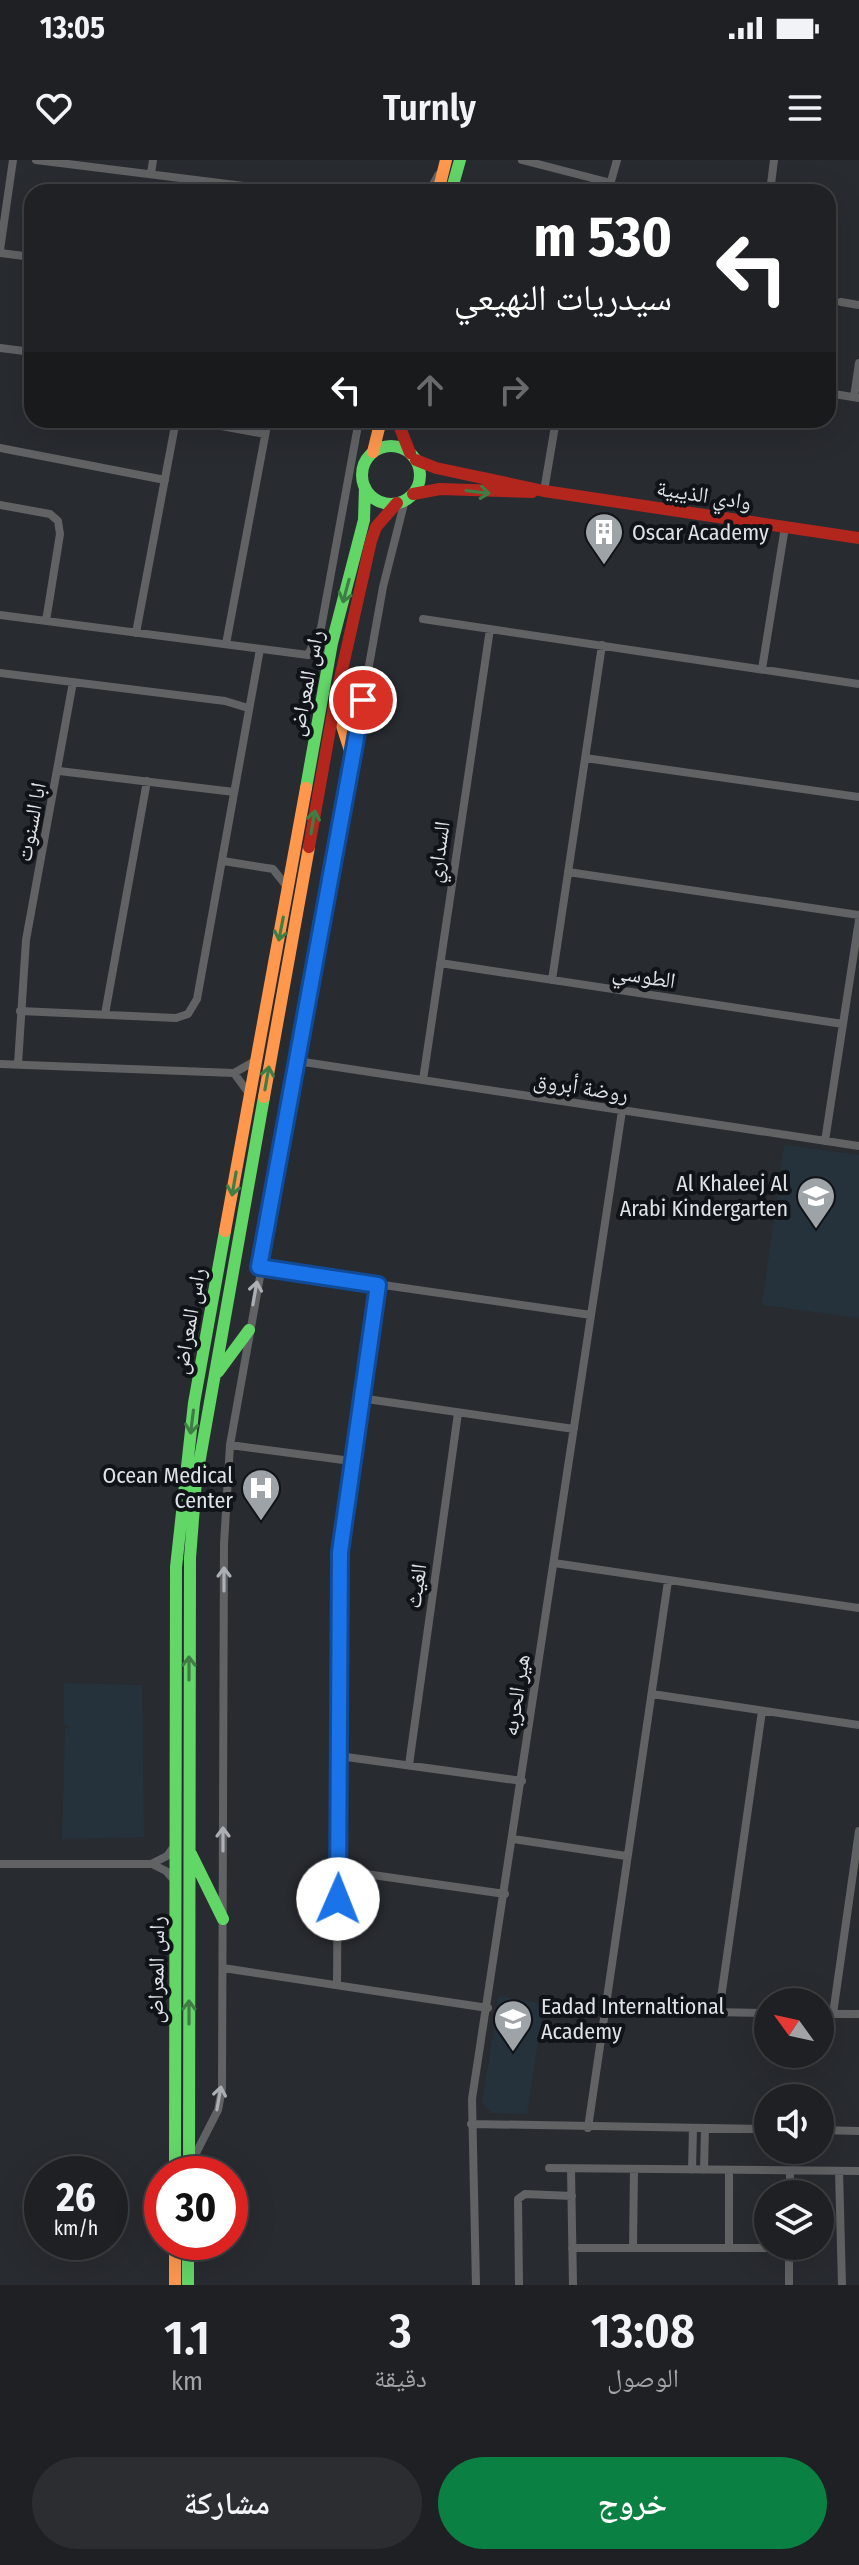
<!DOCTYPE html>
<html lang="ar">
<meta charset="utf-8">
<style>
:root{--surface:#1e2024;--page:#2b2d31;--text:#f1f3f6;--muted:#a1a3a6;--line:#3c3e41;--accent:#0b8043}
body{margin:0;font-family:"Fira Sans Condensed","Noto Naskh Arabic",sans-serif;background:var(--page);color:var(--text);direction:rtl;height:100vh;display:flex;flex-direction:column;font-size:30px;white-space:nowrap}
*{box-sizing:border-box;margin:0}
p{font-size:26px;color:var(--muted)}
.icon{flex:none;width:44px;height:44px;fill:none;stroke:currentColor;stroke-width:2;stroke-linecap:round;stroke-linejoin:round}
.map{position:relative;height:2125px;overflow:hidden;direction:ltr}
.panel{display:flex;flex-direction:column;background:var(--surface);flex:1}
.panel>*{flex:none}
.guide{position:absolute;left:24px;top:24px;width:812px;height:244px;border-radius:24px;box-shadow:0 8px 32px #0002,0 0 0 2px var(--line);direction:rtl;background:#202124;color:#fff;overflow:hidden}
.needle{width:52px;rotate:303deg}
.fabs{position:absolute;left:754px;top:1828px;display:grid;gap:16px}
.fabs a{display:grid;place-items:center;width:80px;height:80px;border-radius:50%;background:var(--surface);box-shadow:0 8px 32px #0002,0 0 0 2px var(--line);font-size:40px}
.speed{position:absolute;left:24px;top:1996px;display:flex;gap:16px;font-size:40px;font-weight:700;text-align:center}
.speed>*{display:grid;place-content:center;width:104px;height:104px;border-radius:50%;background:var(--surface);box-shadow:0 8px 32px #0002,0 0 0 2px var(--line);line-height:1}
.speed small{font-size:20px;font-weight:400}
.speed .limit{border:12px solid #d22;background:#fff;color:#111}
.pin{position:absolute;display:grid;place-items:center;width:68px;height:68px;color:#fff;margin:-34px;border:4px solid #fff;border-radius:50%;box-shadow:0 2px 8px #0007}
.me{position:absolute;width:88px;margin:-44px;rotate:1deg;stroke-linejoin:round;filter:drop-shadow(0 0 6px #0008)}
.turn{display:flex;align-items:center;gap:28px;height:168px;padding:0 32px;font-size:36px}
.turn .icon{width:104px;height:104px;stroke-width:2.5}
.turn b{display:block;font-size:56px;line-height:68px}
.lanes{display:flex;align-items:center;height:76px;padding:0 32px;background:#0003;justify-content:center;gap:40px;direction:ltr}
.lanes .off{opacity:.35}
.eta{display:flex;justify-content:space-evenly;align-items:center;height:136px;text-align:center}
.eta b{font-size:48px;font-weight:600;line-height:56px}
.button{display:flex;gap:16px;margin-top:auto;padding:16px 32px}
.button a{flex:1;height:92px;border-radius:48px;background:var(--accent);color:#fff;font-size:32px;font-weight:600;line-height:92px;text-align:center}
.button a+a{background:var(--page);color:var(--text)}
.status{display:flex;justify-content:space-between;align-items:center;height:56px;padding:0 40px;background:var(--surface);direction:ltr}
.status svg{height:22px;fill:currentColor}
header{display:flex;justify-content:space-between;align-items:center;height:104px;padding:0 32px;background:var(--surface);font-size:36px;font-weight:600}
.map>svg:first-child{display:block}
.built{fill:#25313b}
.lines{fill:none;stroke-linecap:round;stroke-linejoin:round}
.street{stroke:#606264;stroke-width:8}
.fast{stroke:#63d668;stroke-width:12}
.slow{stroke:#ff974d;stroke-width:12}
.jam{stroke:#b3261e;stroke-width:12}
.oneway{stroke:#3e7e44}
.oneway2{stroke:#acafb3}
.route-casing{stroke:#114b97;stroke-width:20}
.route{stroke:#1a73e8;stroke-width:14}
.labels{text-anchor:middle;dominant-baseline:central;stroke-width:8;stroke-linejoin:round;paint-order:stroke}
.street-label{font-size:22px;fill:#dee3e8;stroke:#101317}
.poi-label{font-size:22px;fill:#dee3e8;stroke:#101317;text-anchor:start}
</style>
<div class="status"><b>13:05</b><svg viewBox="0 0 49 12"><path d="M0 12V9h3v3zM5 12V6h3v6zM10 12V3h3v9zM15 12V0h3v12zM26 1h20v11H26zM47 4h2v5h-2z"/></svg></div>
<header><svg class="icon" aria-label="menu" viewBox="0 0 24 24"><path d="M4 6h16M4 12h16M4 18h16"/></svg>Turnly<svg class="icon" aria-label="heart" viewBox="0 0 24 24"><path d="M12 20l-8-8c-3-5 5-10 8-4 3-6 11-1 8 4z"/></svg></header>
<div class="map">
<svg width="859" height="2125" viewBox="0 0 859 2125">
<rect width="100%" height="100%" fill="#282b30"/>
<path class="built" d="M784,985l75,10v163l-97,-13z
M64,1523l78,2 2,152 -82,2 3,-111 5,-1 -6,-3z
M499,1836l45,8 -17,110 -36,-1 -9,-10z"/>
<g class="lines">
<path class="street" d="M36,0l256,32
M522,0l89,23
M151,14l2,-14
M429,32l9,-17
M608,32l9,-32
M770,32l4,-32
M0,90l13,-90
M0,93l32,4
M841,142l18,3
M0,188l32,4
M828,233l31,5
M854,237l5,-34
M189,260l76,14
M0,288l165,32
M544,331l12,-71
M0,345l50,9 8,7 2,13 -14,87
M0,455l308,40 13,-4 11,-8
M423,459l436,65
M136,473l40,-213
M226,484l42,-224
M308,495l13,-27 38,-208
M762,509l23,-142
M0,513l225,28 23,7
M585,598l274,39
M59,611l175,21
M223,701l50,8 15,19
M568,712l291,43
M440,803l403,61
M552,820l50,-335
M20,851l156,7 12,-4 9,-15 63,-350
M105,854l42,-233
M297,901l562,85
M0,904l234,9 21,-12
M18,904l8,-124 47,-258
M234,913l16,22
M423,920l67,-451
M825,981l34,-221
M259,1107l332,48
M360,1238l214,31
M230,1285l121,16
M554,1403l305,45
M652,1534l207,31
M339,1596l183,25
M409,1605l49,-352
M513,1679l113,17
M0,1704h151l16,-8 8,-11
M152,1704l14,7 10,11
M338,1710l167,24
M223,1808l265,40
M337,1825l3,-433 38,-267
M605,1850l163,3
M719,1852l43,-301
M820,1854h39
M833,1854l26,-183
M471,1964l297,5
M588,1968l80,-547
M820,1970l39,1
M192,2001l26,-51 4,-21 2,-545 6,-99 153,-858 22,-87
M549,2008l310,3
M571,2009l2,116
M692,2010l1,-42
M704,2010l1,-42
M839,2011l3,114
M790,2034v-23
M633,2087l1,-78
M572,2088h217
M729,2088v-78
M476,2125l-4,-186 150,-988
M519,2125l-1,-86 7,-5 47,2
M789,2125v-39"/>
<path class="fast" d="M451,32l9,-32
M362 315a29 29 0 1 1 58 0a29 29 0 1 1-58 0Z
M306,628l26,-145 32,-123 1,-33
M218,1212l31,-42
M191,1694l32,65
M175,2014l1,-607 18,-164 31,-172
M189,2014l1,-616 6,-77 68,-384
M188,2082v43"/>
<path class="slow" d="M438,32l8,-32
M373,292l8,-32
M336,547l16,50
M264,937l45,-250
M225,1071l81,-443
M175,2082v43"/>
<path class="jam" d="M397,260l13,33
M416,300l20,8 108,23 315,47
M413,334l27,-5 92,3
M309,687l26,-146 36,-160 5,-14 21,-24"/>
</g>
<defs><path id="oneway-shaft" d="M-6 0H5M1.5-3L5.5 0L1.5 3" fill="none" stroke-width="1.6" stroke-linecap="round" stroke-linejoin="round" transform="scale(2)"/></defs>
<g class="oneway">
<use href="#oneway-shaft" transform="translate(478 332) rotate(7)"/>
<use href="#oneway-shaft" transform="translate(346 431) rotate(105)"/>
<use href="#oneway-shaft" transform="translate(313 662) rotate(-80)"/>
<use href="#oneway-shaft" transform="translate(281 769) rotate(101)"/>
<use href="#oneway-shaft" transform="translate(267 918) rotate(-80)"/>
<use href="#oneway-shaft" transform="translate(234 1024) rotate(100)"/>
<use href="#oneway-shaft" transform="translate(192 1262) rotate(97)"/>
<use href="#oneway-shaft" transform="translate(189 1508) rotate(-90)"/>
<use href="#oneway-shaft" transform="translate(189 1852) rotate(-90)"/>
</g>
<g class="oneway2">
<use href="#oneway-shaft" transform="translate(255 1133) rotate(-80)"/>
<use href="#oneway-shaft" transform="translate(224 1419) rotate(-90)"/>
<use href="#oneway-shaft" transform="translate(223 1679) rotate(-90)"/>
<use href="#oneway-shaft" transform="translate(219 1938) rotate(-80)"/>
</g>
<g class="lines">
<defs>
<path id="route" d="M338,1739l2,-347 38,-267 -119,-18 104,-567"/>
</defs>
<use href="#route" class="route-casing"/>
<use href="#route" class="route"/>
</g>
<defs>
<symbol id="building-pin" viewBox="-11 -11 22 30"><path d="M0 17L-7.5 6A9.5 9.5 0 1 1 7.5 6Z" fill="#9ea3a8" stroke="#101317"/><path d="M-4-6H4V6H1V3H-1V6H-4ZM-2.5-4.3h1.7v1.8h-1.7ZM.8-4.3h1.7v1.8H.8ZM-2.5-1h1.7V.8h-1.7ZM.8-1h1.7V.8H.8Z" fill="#fff"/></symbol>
<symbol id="school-pin" viewBox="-11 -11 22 30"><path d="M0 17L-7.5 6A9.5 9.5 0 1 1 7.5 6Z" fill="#9ea3a8" stroke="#101317"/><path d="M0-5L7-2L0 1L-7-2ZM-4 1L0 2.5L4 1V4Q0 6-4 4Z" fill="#fff"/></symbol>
<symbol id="hospital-pin" viewBox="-11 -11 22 30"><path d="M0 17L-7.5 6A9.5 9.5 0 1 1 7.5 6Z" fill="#9ea3a8" stroke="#101317"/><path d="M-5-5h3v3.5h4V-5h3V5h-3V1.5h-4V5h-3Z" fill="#fff"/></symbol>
</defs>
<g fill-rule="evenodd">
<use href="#building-pin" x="582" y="350" width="44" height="60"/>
<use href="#school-pin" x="794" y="1014" width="44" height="60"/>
<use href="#hospital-pin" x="239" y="1306" width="44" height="60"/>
<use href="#school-pin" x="491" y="1837" width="44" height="60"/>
</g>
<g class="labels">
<g class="street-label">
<text transform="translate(704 335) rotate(9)">وادي الذيبية</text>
<text transform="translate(306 523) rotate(-79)">راس المعراض</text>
<text transform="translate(31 662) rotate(-79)">ابا السنوت</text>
<text transform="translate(438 692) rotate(-82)">السداري</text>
<text transform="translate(644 816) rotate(9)">الطوسي</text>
<text transform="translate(581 927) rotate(9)">روضة أبروق</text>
<text transform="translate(189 1161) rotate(-80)">راس المعراض</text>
<text transform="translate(416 1426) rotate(-82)">الغيث</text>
<text transform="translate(516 1535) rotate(-81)">هير الحربه</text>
<text transform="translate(156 1810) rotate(-89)">راس المعراض</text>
</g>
<g class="poi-label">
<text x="632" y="372">Oscar Academy</text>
<text x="788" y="1023" text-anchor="end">Al Khaleej Al<tspan x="788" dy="25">Arabi Kindergarten</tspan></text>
<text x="233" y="1315" text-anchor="end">Ocean Medical<tspan x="233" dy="25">Center</tspan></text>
<text x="541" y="1846">Eadad Internaltional<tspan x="541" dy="25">Academy</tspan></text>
</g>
</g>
</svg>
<div class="fabs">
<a><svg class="needle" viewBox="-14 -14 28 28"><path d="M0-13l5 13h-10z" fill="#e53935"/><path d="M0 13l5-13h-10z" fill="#a1a3a6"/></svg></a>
<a><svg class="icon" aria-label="sound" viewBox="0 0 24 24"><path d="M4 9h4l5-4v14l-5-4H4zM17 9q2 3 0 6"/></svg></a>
<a><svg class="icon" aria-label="layers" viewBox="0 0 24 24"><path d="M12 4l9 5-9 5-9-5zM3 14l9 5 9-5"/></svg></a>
</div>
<div class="speed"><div>26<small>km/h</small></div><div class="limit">30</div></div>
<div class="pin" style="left:363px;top:540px;background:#d93025"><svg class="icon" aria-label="arrive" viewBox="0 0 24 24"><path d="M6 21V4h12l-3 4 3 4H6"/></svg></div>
<svg class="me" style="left:338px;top:1739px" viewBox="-20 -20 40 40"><circle r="19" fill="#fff"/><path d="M0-13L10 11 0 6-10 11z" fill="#1a73e8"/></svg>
<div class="guide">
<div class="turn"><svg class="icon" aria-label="left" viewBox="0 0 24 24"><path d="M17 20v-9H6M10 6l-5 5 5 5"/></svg><div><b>530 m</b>سيدريات النهيعي</div></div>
<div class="lanes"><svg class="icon" aria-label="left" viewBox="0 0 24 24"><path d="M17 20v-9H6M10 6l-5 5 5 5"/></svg><svg class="icon off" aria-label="ahead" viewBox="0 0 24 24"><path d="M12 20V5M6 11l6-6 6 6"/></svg><svg class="icon off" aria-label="right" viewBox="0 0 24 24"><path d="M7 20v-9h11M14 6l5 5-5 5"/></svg></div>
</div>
</div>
<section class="panel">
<div class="eta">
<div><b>13:08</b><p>الوصول</p></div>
<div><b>3</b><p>دقيقة</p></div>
<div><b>1.1</b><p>km</p></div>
</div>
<div class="button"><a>خروج</a><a>مشاركة</a></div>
</section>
